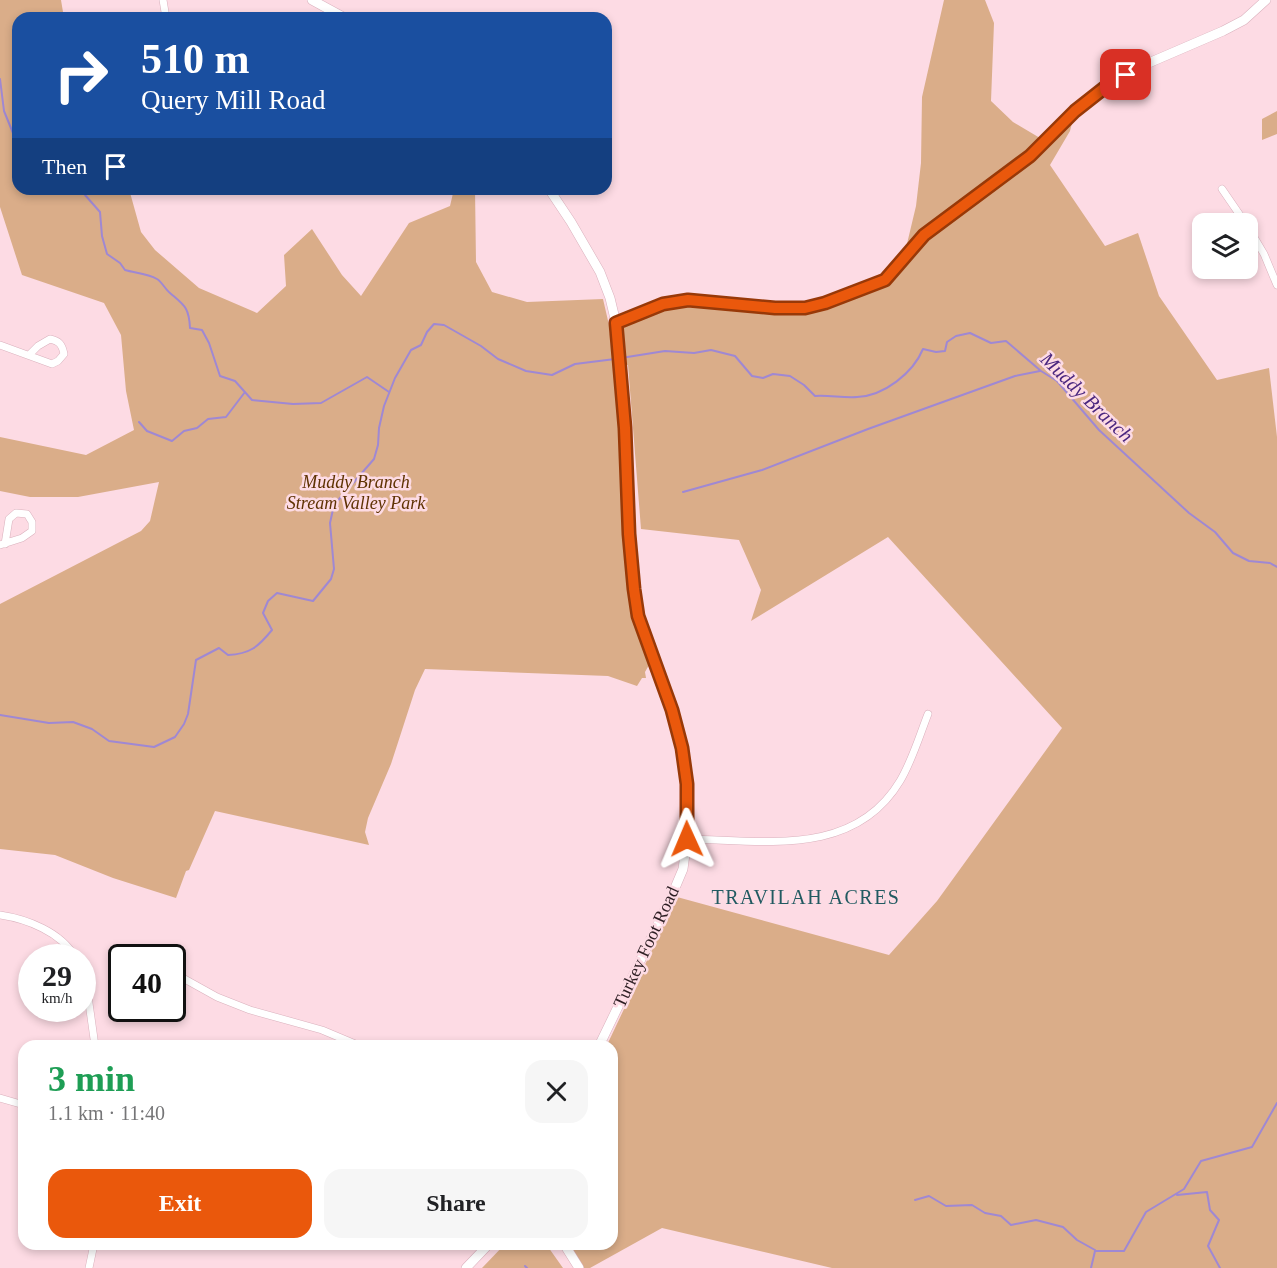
<!DOCTYPE html>
<meta charset="utf-8">
<style>
:root{--surface:#fff;--page:#f6f6f6;--text:#202124;--muted:#757577;--accent:#ea580c}
body{margin:0;font-family:Georgia,serif;background:var(--page);color:var(--text);height:100vh;display:flex;flex-direction:column;font-size:22px;white-space:nowrap}
*{box-sizing:border-box;margin:0}
p{font-size:20px;color:var(--muted)}
.icon{flex:none;width:33px;height:33px;fill:none;stroke:currentColor;stroke-width:2;stroke-linecap:round;stroke-linejoin:round}
.map{position:relative;flex:1;overflow:hidden}
.sheet{position:absolute;left:18px;top:1040px;width:600px;height:210px;display:flex;flex-direction:column;background:var(--surface);border-radius:18px;box-shadow:0 3px 9px #0003}
.sheet>*{flex:none}
.guide{position:absolute;left:12px;top:12px;width:600px;height:183px;border-radius:18px;box-shadow:0 3px 9px #0003;background:#1a4fa0;color:#fff;overflow:hidden}
.tools{position:absolute;left:1192px;top:213px;display:grid;gap:12px}
.tools a{display:grid;place-items:center;width:66px;height:66px;border-radius:12px;background:var(--surface);box-shadow:0 3px 9px #0003;font-size:30px}
.speed{position:absolute;left:18px;top:944px;display:flex;gap:12px;font-size:30px;font-weight:700;text-align:center}
.speed>*{display:grid;place-content:center;width:78px;height:78px;border-radius:50%;background:var(--surface);box-shadow:0 3px 9px #0003;line-height:1}
.speed small{font-size:15px;font-weight:400}
.speed .limit{border:3px solid #111;border-radius:9px;background:#fff;color:#111}
.pin{position:absolute;display:grid;place-items:center;width:51px;height:51px;color:#fff;margin:-26px;border-radius:12px;box-shadow:0 3px 9px #0006}
.me{position:absolute;width:66px;margin:-33px;rotate:359deg;stroke-linejoin:round;filter:drop-shadow(0 0 4px #0008)}
.turn{display:flex;align-items:center;gap:21px;height:126px;padding:0 30px;font-size:27px}
.turn .icon{width:78px;height:78px;stroke-width:2.5}
.turn b{display:block;font-size:42px;line-height:51px}
.then{display:flex;align-items:center;height:57px;padding:0 30px;background:#0003;gap:12px;font-size:22px}
.round{display:grid;place-items:center;flex:none;width:63px;height:63px;border-radius:18px;background:var(--page)}
.head{display:flex;align-items:center;justify-content:space-between;height:102px;padding:0 30px}
h1{font-size:36px;font-weight:600;line-height:45px;color:#1e9e55}
.button{display:flex;gap:12px;margin-top:auto;padding:12px 30px}
.button a{flex:1;height:69px;border-radius:18px;background:var(--accent);color:#fff;font-size:24px;font-weight:600;line-height:69px;text-align:center}
.button a+a{background:var(--page);color:var(--text)}
.map>svg:first-child{display:block}
.green{fill:#daad89}
.lines{fill:none;stroke-linecap:round;stroke-linejoin:round}
.stream{stroke:#9f88d3;stroke-width:2}
.street-casing{stroke:#dab1bd;stroke-width:8}
.secondary-casing{stroke:#dab1bd;stroke-width:10}
.street{stroke:#fff;stroke-width:7}
.secondary{stroke:#fff;stroke-width:9}
.route-casing{stroke:#983908;stroke-width:15}
.route{stroke:#ea580c;stroke-width:10}
.labels{text-anchor:middle;dominant-baseline:central;stroke-width:5;stroke-linejoin:round;paint-order:stroke}
.park-label{font-size:18px;font-style:italic;fill:#5f3202;stroke:#fddbe4}
.street-label{font-size:18px;fill:#2d1e23;stroke:#fddbe4}
.water-label{font-size:20px;font-style:italic;fill:#4b277f;stroke:#fddbe4}
.neighbourhood-label{font-size:20px;letter-spacing:1.5px;fill:#215a61;stroke:#fddbe4}
</style>
<div class="map">
<svg width="1277" height="1268" viewBox="0 0 1277 1268">
<rect width="100%" height="100%" fill="#fddbe4"/>
<path class="green" d="M0,0h61l3,18h-46v171h111l12,43 14,18 44,38 58,25 29,-27 -2,-31 28,-26 30,46 19,21 48,-73 41,-17 4,-17h21l1,73 16,30 35,10 76,-3 6,26 10,97 10,175 8,34 12,34 -4,7 1,6h-4l-5,8 -29,-10 -183,-7 -10,21 -24,74 -23,54 -3,14 4,13 -154,-34 -26,59 -3,1 -10,27 -63,-20 -58,-23 -55,-6v-245l141,-73 9,-10 9,-39 -81,15h-48l-30,-6v-54l86,18 48,-25 -8,-39 -5,-56 -17,-32 -82,-28 -22,-68z
M944,0h41l9,23 -3,78 22,21 32,19 30,-30 -5,20 -20,34 55,81 33,-13 21,63 58,84 52,-12 8,69v831h-445l-170,-40 -72,40h-10l-10,-24h42v-198l-5,-1 70,-148 212,58 48,-54 125,-173 -174,-191 -137,84 10,-31 -22,-50 -98,-11 -13,-164 -4,-1 -2,-35 8,-6 34,-14 24,-4 24,-1 64,7 111,-28 14,-14 15,-63 5,-43 1,-66z
M1277,111v23l-15,6v-21z
M505,1244h41l17,24h-81z"/>
<g class="lines">
<path class="stream" d="M0,79l4,32 11,27 3,1
M85,189v6l15,17 2,24 5,18 13,9 5,7c10,3 22,3 32,9 5,3 8,10 13,14 14,12 19,14 20,35l12,2 7,13 11,33 15,5 17,19 41,4 28,-1 46,-26 22,15
M621,358l44,-7 29,2 17,-3 24,6 17,20 11,2 10,-4 17,2 14,9 11,11c14,-1 28,2 42,1 27,-1 56,-24 66,-48l13,3 9,-1 2,-9 9,-6 14,-3 21,10 15,-2 35,30 16,10 42,49 90,83 26,19 18,21 16,8 21,2 7,4
M139,422l8,9 25,10 12,-10 13,-3 11,-9 18,-2 19,-25
M683,492l79,-22 106,-41 147,-53 25,-5
M0,715l49,8 24,-1 19,7 17,12 45,6 21,-10 9,-13 4,-10 8,-54 23,-12 9,7c22,-1 30,-8 44,-25l-9,-17 5,-12 9,-8 36,8 18,-22 3,-10 -4,-46 4,-18 40,-46 4,-14 1,-17 5,-22 11,-28 16,-28 10,-5 6,-13 7,-8 10,1 37,21 17,13 28,12 26,4 23,-11 40,-5
M1177,1195l30,-3 3,18 9,10 -11,26 12,22
M915,1200l14,-4 17,10 26,-1 13,8 16,3 10,9 25,-5 27,7 14,13 18,10
M525,1266l2,2
M1091,1268l4,-17h29l22,-39 38,-23 17,-28 51,-14 25,-44"/>
<defs>
<path id="street" d="M163,0l3,18
M1222,189l24,35
M1248,227l16,27 13,31
M0,345l52,19 6,-3 6,-7c-2,-10 -5,-13 -14,-15l-12,7 -9,9
M0,545l22,-7 10,-7v-9l-5,-8 -11,-1 -7,6 -4,25
M687,839c76,1 167,19 213,-58 12,-20 19,-44 28,-67
M0,915c27,4 61,17 75,42
M82,973l6,23 7,50
M181,977l36,20 33,13 72,20 38,16
M0,1098l24,7
M89,1268l5,-24"/>
<path id="secondary" d="M312,0l33,18
M549,189l22,33 29,50 10,26 6,25 9,105 4,106 5,55 4,27 34,94 10,38 5,36v55l-4,30 -11,26 -73,151
M616,323l47,-19 25,-4 87,8h30l20,-5 60,-23 39,-45 106,-79 45,-45 33,-26 36,-20 79,-34 21,-11 22,-20
M564,1244l15,24
M466,1268l23,-24"/>
</defs>
<use href="#street" class="street-casing"/>
<use href="#secondary" class="secondary-casing"/>
<use href="#street" class="street"/>
<use href="#secondary" class="secondary"/>
</g>
<g class="lines">
<defs>
<path id="route" d="M687,839v-55l-5,-36 -10,-38 -34,-94 -4,-27 -5,-55 -4,-106 -9,-105 47,-19 25,-4 87,8h30l20,-5 60,-23 39,-45 106,-79 45,-45 33,-26 18,-10"/>
</defs>
<use href="#route" class="route-casing"/>
<use href="#route" class="route"/>
</g>
<g class="labels">
<g class="park-label">
<text x="356" y="482">Muddy Branch<tspan x="356" dy="21">Stream Valley Park</tspan></text>
</g>
<g class="street-label">
<text transform="translate(646 947) rotate(-65)">Turkey Foot Road</text>
</g>
<g class="water-label">
<text transform="translate(1087 397) rotate(44)">Muddy Branch</text>
</g>
<g class="neighbourhood-label">
<text x="806" y="897">TRAVILAH ACRES</text>
</g>
</g>
</svg>
<div class="tools">
<a><svg class="icon" aria-label="layers" viewBox="0 0 24 24"><path d="M12 4l9 5-9 5-9-5zM3 14l9 5 9-5"/></svg></a>
</div>
<div class="speed"><div>29<small>km/h</small></div><div class="limit">40</div></div>
<div class="pin" style="left:1126px;top:75px;background:#d93025"><svg class="icon" aria-label="arrive" viewBox="0 0 24 24"><path d="M6 21V4h12l-3 4 3 4H6"/></svg></div>
<svg class="me" style="left:687px;top:839px" viewBox="-20 -20 40 40"><path d="M0-17L14 15 0 8-14 15z" fill="#ea580c" stroke="#fff" stroke-width="4"/></svg>
<div class="guide">
<div class="turn"><svg class="icon" aria-label="right" viewBox="0 0 24 24"><path d="M7 20v-9h11M14 6l5 5-5 5"/></svg><div><b>510 m</b>Query Mill Road</div></div>
<div class="then">Then<svg class="icon" aria-label="arrive" viewBox="0 0 24 24"><path d="M6 21V4h12l-3 4 3 4H6"/></svg></div>
</div>
<section class="sheet">
<div class="head"><div><h1>3 min</h1><p>1.1 km · 11:40</p></div><a class="round"><svg class="icon" aria-label="close" viewBox="0 0 24 24"><path d="M6 6l12 12M18 6L6 18"/></svg></a></div>
<div class="button"><a>Exit</a><a>Share</a></div>
</section>
</div>
